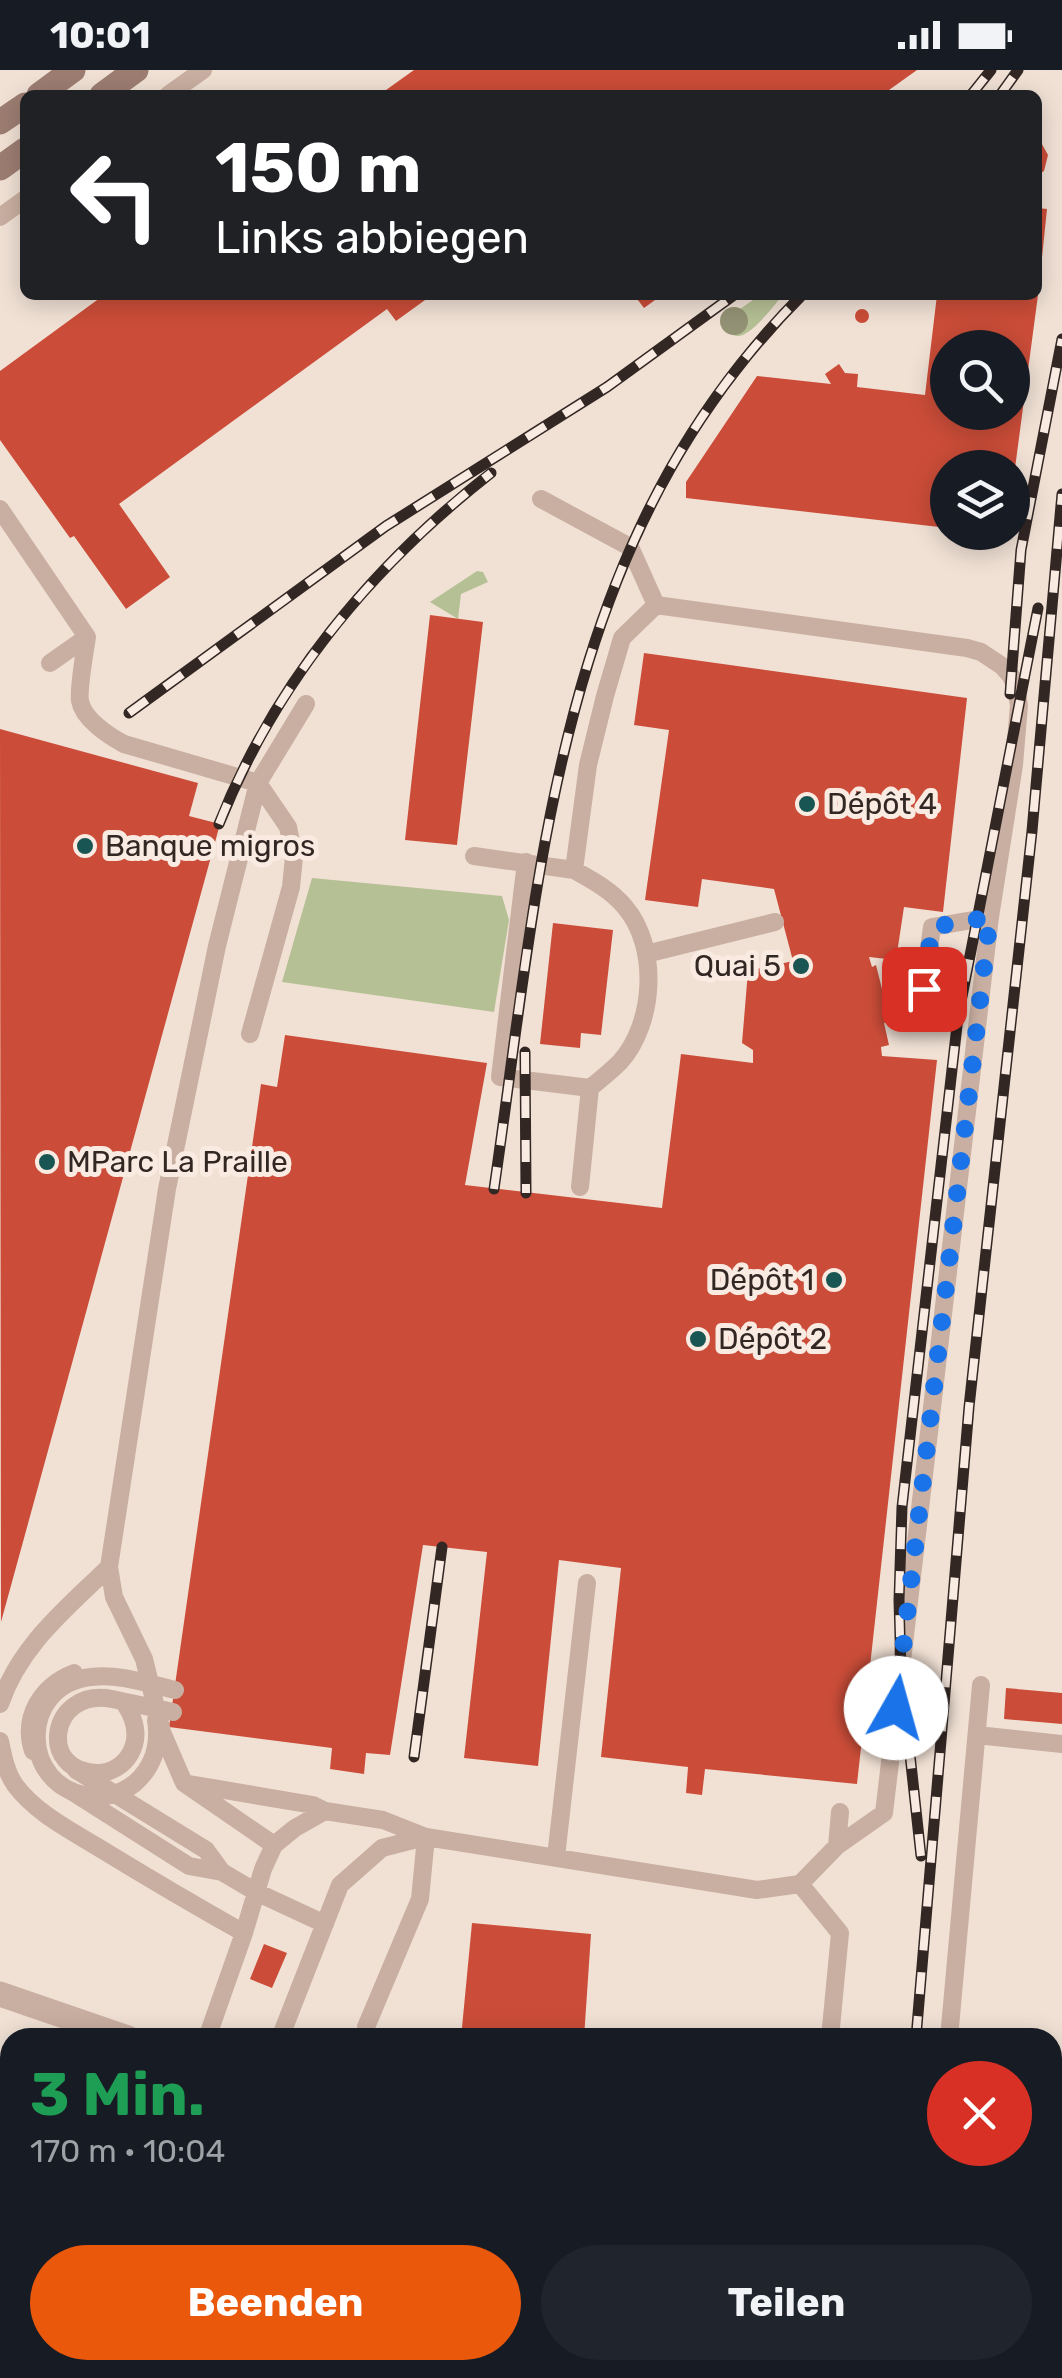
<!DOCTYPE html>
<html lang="de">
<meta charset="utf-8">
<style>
:root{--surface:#171b24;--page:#20242c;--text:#f1f3f6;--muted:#9ea1a6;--accent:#ea580c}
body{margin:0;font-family:Rubik,sans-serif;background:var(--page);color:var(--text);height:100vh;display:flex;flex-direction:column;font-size:38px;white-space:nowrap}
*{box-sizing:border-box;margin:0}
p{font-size:32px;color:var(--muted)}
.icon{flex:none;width:55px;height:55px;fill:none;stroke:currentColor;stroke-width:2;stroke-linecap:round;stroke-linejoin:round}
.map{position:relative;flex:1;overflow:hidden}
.side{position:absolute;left:0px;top:1958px;width:1062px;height:352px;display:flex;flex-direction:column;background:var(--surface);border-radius:30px 30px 0 0;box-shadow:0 5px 25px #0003}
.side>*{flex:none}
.banner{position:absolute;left:20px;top:20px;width:1022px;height:210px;border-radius:15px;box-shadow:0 5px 25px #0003;background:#202124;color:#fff;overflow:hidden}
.tools{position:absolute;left:930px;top:260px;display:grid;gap:20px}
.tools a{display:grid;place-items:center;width:100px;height:100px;border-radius:50%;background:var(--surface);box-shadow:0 5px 25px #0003;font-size:50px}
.pin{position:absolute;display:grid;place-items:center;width:85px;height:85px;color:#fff;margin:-42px;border-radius:20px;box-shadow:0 5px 15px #0006}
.me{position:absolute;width:110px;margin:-55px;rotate:7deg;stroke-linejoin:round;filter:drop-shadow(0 0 8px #0008)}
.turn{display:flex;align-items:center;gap:35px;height:210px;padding:0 30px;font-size:45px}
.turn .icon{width:130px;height:130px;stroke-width:2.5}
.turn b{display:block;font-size:70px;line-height:85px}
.round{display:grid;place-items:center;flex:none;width:105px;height:105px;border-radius:52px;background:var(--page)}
.summary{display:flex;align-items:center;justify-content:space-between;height:170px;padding:0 30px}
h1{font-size:60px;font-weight:700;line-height:75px;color:#1e9e55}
.action{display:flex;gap:20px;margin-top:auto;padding:20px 30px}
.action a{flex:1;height:115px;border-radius:60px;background:var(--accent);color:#fff;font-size:40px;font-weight:700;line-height:115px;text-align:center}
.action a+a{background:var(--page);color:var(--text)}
.status{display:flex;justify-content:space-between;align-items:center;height:70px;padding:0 50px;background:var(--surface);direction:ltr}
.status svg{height:28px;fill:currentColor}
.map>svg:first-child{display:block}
.green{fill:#b6c095}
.building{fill:#cb4d39;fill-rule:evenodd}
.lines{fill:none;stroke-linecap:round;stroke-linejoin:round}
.service{stroke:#c9afa1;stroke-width:18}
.minor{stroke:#c9afa1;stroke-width:25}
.secondary{stroke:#9d7d72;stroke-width:25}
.rail-casing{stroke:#332724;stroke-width:11}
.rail{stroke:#f9ebe1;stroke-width:8;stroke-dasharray:22;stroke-linecap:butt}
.service-bridge{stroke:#c9afa1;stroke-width:18}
.tree{fill:#949275}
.route{stroke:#1a73e8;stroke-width:18;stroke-dasharray:0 32.4}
.poi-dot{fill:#185553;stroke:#f9ebe1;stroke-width:4}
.labels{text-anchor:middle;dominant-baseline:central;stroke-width:10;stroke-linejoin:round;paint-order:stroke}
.poi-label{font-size:30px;fill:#332724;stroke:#f9ebe1;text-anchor:start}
</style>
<div class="status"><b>10:01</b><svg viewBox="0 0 49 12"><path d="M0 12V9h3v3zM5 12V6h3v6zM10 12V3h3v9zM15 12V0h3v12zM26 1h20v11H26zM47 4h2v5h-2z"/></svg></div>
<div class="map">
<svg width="1062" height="2308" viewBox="0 0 1062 2308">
<rect width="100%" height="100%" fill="#f1e1d5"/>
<path class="green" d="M760,225h23c-9,10 -36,48 -50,40 -4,-2 -7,-10 -10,-14z
M477,501l6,1 5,10 -27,12 -3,25 -28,-17z
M312,808l190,18 7,24 -15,92 -212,-30z
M0,2150l10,2v40l-10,47z"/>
<path class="building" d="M414,0h503l-35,25h-503z
M1038,67l10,18 -4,16 -6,4z
M1038,138l9,1 -7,68h-2z
M104,225h328l-36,26 -9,-12 -268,195 51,73 -44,32 -52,-73 -4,2 -70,-98v-69z
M634,225h28l-18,13z
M937,225h101l-23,173h-67v60l-262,-30v-16l71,-106 74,8 -6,-10 14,-10 6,9 13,1 -1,13 68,8zM948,278h64v64h-64z
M855 246a7 7 0 1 1 14 0a7 7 0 1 1-14 0Z
M430,545l53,7 -26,223 -52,-5z
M644,583l323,45 -24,214 -39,-5 -8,53 -27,-3 3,10 4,-2 14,56 -6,2 5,22 -8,2 1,9 55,4 -80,724 -152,-15 -3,26 -16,-2 2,-26 -87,-10 20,-189 -62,-8 -21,206 -74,-8 23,-206 -64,-7 -33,210 -24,-2 -2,21 -34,-5 2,-21 -163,-21 92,-643 16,3 8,-52 202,28 -22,122 197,23 19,-154 72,9v-13l-11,-7 6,-72 45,-10 -19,-72 -72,-10 -4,28 -53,-7 24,-170 -35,-5z
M0,659l198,54 -9,33 31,8 -219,798z
M553,853l60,7 -12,105 -20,-2 -1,15 -40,-4z
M1006,1618l56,5v31l-58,-5z
M472,1853l119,11 -7,104h-123z
M264,1874l23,9 -15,35 -22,-9z
M0,2006l10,3v143l-10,-2z
M2,2229l8,1v70h161l-1,8h-170z
M281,2300h470l-1,8h-470z
M885,2300h94l-1,8h-94z"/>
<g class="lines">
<path class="service" d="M168,25l35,-25
M0,147l25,-18
M541,429l89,48 26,58 311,43 14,4 21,14 9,10 5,12 3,17 -5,60 -24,152 -106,896 -47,33
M0,439l87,128 -37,26
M87,567c-2,13 -9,53 -7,64 3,18 29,35 44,43l134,39 30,44 6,30 -3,30 -41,147
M474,786l100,14
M526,792l-26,215 90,11
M646,884l129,-32
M919,950l13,-93 58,-10
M580,1117l10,-99c10,-8 21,-17 30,-26 35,-39 39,-115 5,-155 -14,-17 -33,-27 -51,-37l14,-105 17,-69 17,-58 34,-33
M0,1634c20,-59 66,-95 109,-137
M977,1665l85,9
M0,1671c3,15 6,31 15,44 20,27 53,44 81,61 49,30 98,59 148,87
M33,1681c-11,-34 8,-65 41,-78
M76,1700l130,80 16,22
M189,1714l124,21 12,6 58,9 43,17 331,53 43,-6 37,-38 3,-34
M71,1721l118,75 33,6 34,20 69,32
M274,1775l-90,-62 -22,-51 -18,-73 -30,-62 -5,-30 58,-378 50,-243 41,-163 48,-79
M556,1787l31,-274
M800,1814l40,49 -10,105
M207,1968l37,-105 19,-64 11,-24 21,-17 30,-17
M280,1968l60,-153 42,-37 43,-11
M366,1968v-11l54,-128 6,-62
M949,1968l32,-353
M832,2308l1,-8"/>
<path class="minor" d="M0,1924l128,44
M211,2308l1,-8"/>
<path class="secondary" d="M39,25l34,-25
M102,25l34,-25
M0,52l25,-17
M0,98l25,-18"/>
<defs>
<path id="rail" d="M971,25l20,-25
M1000,25l18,-25
M1010,624l11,-144 41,-211
M129,643l257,-187 221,-139 127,-92
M219,754c56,-141 153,-258 272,-351
M525,982l1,141
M494,1119c47,-323 63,-648 308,-894
M414,1687l28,-210
M921,1786l-20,-184 -2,-72 3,-93 56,-490 80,-409
M916,1968l53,-631 63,-576 30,-337"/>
</defs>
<use href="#rail" class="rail-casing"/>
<use href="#rail" class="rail"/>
<path class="service-bridge" d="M125,1634c10,15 15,33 5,50 -6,11 -19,19 -32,19 -61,0 -49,-86 14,-74 20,4 40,9 61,13
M156,1650c4,25 -2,46 -21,63 -13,10 -28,15 -44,13 -72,-7 -73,-111 0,-119 27,-4 58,7 84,13"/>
</g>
<circle class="tree" cx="734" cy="251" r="14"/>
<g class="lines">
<path class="route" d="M896,1638l94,-791 -58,10 -8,62"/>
</g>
<g class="poi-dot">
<circle cx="807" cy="734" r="10"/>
<circle cx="85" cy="776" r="10"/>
<circle cx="801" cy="896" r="10"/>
<circle cx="47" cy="1092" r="10"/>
<circle cx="834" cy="1210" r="10"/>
<circle cx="698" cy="1269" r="10"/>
</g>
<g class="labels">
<g class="poi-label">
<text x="827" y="734">Dépôt 4</text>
<text x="105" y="776">Banque migros</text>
<text x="781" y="896" text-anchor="end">Quai 5</text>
<text x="67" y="1092">MParc La Praille</text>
<text x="814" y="1210" text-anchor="end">Dépôt 1</text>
<text x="718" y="1269">Dépôt 2</text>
</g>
</g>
</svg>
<div class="tools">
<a><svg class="icon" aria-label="search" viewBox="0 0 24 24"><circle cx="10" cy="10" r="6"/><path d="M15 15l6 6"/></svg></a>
<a><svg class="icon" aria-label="layers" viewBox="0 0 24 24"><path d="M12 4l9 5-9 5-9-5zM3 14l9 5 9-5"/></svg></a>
</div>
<div class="pin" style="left:924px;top:919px;background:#d93025"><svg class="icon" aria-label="arrive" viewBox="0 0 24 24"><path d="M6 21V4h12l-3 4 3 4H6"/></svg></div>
<svg class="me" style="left:896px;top:1638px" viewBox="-20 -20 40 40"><circle r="19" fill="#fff"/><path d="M0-13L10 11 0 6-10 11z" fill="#1a73e8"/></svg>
<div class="banner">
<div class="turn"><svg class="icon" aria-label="left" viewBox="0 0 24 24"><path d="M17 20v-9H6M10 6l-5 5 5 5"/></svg><div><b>150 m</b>Links abbiegen</div></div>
</div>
<section class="side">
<div class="summary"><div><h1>3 Min.</h1><p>170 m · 10:04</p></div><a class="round" style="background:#d93025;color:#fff"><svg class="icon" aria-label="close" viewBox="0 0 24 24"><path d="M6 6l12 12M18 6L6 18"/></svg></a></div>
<div class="action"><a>Beenden</a><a>Teilen</a></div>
</section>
</div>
